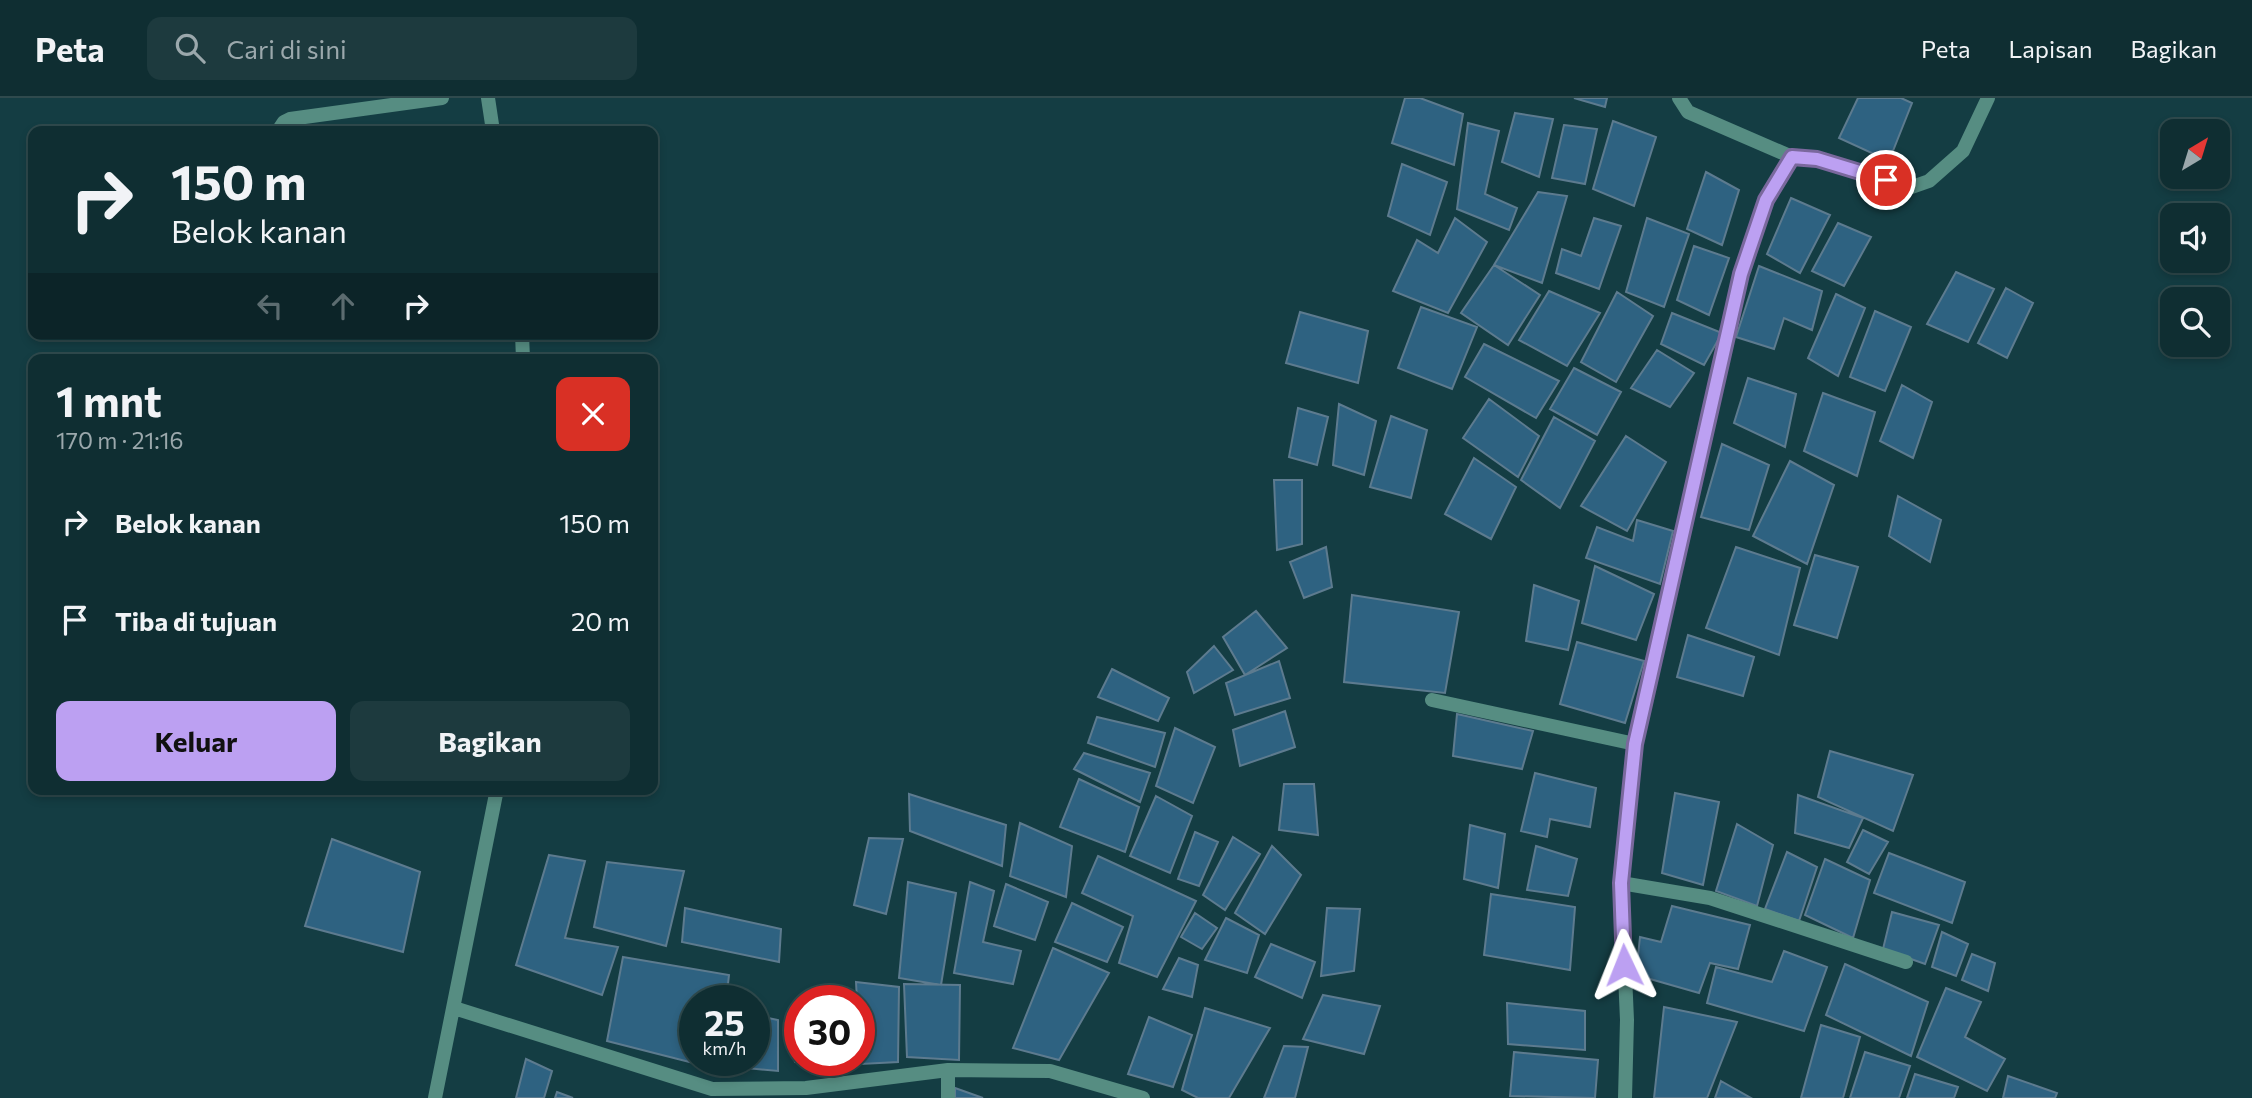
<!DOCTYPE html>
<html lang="id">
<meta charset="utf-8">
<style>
:root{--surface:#0f2e32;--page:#1d3a3e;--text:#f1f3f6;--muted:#9ba8ac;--line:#2f4a4d;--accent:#bca0f2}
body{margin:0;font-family:Commissioner,sans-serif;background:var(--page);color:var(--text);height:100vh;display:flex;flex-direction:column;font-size:26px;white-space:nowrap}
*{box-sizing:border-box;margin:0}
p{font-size:23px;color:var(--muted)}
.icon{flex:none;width:38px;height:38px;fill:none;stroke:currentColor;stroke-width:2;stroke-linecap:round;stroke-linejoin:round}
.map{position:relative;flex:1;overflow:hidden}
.details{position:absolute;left:28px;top:256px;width:630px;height:441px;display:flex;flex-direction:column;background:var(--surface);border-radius:14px;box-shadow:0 4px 10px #0003,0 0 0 2px var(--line)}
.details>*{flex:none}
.top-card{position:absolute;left:28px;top:28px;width:630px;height:214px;border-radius:14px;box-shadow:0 4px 10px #0003,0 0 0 2px var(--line);background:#0f2e32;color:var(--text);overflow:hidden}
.needle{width:46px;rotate:38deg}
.tools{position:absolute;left:2160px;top:21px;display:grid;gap:14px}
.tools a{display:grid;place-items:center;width:70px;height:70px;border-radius:14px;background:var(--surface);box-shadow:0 4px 10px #0003,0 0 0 2px var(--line);font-size:35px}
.speed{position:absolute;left:679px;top:887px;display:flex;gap:14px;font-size:35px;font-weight:700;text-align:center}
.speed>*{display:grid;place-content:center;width:91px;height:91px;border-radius:50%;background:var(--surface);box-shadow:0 4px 10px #0003,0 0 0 2px var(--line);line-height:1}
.speed small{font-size:18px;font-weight:400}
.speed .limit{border:10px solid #d22;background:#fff;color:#111}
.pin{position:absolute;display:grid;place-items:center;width:60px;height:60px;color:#fff;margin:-30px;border:4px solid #fff;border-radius:50%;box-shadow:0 2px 7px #0007}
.me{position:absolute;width:77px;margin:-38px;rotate:358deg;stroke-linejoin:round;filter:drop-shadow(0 0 5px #0008)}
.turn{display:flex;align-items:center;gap:24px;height:147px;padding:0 28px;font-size:32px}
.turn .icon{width:91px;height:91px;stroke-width:2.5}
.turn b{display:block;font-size:49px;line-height:60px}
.lanes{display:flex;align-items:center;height:66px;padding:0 28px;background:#0003;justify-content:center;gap:35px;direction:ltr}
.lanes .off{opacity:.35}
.round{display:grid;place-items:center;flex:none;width:74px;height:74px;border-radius:14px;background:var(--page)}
.head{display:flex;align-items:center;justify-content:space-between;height:119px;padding:0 28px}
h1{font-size:42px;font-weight:700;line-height:52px}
.primary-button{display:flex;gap:14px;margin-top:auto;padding:14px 28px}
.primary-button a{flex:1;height:80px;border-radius:14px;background:var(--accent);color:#111;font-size:28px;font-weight:700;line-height:80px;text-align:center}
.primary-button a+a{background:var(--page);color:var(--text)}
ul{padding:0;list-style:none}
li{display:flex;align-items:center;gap:21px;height:98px;padding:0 28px}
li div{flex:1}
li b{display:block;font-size:26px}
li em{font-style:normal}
header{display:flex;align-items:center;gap:42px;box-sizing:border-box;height:98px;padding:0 35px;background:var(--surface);border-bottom:2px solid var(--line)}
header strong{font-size:33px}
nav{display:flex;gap:38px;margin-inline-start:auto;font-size:24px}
.search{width:490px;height:63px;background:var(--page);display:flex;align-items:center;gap:18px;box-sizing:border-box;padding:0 24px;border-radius:14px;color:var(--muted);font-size:26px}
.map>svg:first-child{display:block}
.building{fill:#2e6281;stroke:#5d7b8f;stroke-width:2}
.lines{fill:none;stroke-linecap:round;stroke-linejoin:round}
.service{stroke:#568d82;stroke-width:14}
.minor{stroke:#568d82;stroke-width:14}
.route-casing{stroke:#7a689d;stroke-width:18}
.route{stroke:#bca0f2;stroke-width:12}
</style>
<header>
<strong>Peta</strong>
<div class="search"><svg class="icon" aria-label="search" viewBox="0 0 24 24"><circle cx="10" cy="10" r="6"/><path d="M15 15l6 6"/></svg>Cari di sini</div>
<nav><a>Peta</a><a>Lapisan</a><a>Bagikan</a></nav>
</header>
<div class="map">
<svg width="2252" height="1000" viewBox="0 0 2252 1000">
<rect width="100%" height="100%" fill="#143d43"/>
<path class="building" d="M1405,0h15l43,16 -9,51 -62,-22z
M1574,0h33l-2,9z
M1858,0h43l11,5 -23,58 -50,-23z
M1515,15l38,6 -14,58 -37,-15z
M1613,23l43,16 -22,69 -41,-17z
M1468,25l31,8 -14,63 32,14 -8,22 -52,-21z
M1564,27l33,4 -12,55 -33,-6z
M1402,66l45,18 -17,53 -42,-19z
M1706,74l33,18 -17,55 -35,-16z
M1538,94l29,4 -25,87 -48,-18z
M1791,100l39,17 -30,58 -33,-19z
M1455,120l32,24 -39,71 -55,-22 24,-51 21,13z
M1594,120l27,8 -22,63 -43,-16 6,-24 19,7z
M1647,120l42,16 -25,73 -38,-15z
M1838,125l33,14 -27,49 -32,-15z
M1694,148l35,12 -20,57 -32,-15z
M1494,167l46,30 -32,50 -47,-32z
M1759,168l63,25 -10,39 -28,-12 -10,31 -38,-12z
M1956,174l38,17 -26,53 -41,-18z
M2006,190l27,15 -26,55 -29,-15z
M1549,193l51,22 -33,53 -48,-26z
M1617,194l36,24 -37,66 -35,-20z
M1836,196l29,14 -27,68 -30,-18z
M1421,209l56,20 -25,62 -54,-21z
M1875,213l36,16 -26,64 -35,-14z
M1300,214l68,19 -10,52 -72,-20z
M1672,215l50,20 -18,32 -43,-21z
M1484,246l75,37 -23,37 -71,-41z
M1657,252l37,23 -24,34 -39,-19z
M1574,270l47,24 -24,43 -47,-26z
M1748,280l48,16 -11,53 -51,-24z
M1902,287l30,17 -19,56 -33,-17z
M1823,295l52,19 -18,64 -53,-25z
M1489,301l50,37 -21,41 -55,-39z
M1339,306l37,17 -12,54 -31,-10z
M1298,310l30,9 -11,48 -28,-8z
M1391,318l36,14 -16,68 -41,-11z
M1554,319l41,24 -35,67 -39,-28z
M1626,338l40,26 -39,69 -46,-25z
M1722,346l47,21 -20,65 -48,-13z
M1474,360l42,29 -25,52 -46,-25z
M1790,363l44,24 -27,79 -54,-28z
M1274,382h28v64l-25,6z
M1898,398l43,24 -11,42 -41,-26z
M1637,422l36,11 -13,53 -74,-26 11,-31 36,14z
M1326,449l6,40 -28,11 -14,-36z
M1736,449l64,21 -21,87 -73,-27z
M1815,457l43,12 -21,71 -43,-13z
M1595,468l59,28 -18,46 -54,-17z
M1534,487l45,16 -11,49 -42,-9z
M1352,497l107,17 -14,81 -101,-11z
M1256,513l31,37 -42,27 -22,-38z
M1688,537l66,22 -11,39 -66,-19z
M1577,544l67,19 -19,62 -65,-19z
M1214,548l19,24 -39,23 -7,-21z
M1279,563l11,37 -55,17 -9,-32z
M1112,571l57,29 -11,23 -60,-24z
M1285,613l10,36 -55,19 -7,-36z
M1457,616l76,17 -11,38 -69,-13z
M1097,619l68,16 -10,34 -67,-24z
M1175,630l40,19 -22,56 -37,-17z
M1830,653l83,24 -20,56 -75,-34z
M1084,655l66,20 -10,29 -66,-33z
M1535,675l61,15 -6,39 -40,-8 -3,18 -26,-6z
M1079,681l60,28 -14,45 -65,-25z
M1284,686h30l4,51 -39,-5z
M1675,695l44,9 -16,83 -41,-12z
M909,696l97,31 -4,41 -92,-35z
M1798,697l65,23 -14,30 -54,-15z
M1156,698l36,20 -22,57 -40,-17z
M1020,725l52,23 -6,51 -56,-21z
M1737,726l36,21 -16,61 -41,-15z
M1470,727l35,9 -7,54 -34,-9z
M1863,732l25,12 -19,32 -22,-12z
M1195,734l23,10 -19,44 -21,-7z
M1233,739l27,17 -35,56 -22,-15z
M869,740l34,1 -17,75 -32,-9z
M332,741l88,33 -17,80 -98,-26z
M1272,748l29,29 -36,59 -30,-21z
M1536,748l41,13 -9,37 -41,-6z
M1787,754l30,15 -18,54 -34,-12z
M1889,755l76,29 -13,41 -78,-30z
M549,757l36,6 -20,77 53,9 -16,48 -86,-30z
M1098,758l98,45 -39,76 -38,-14 14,-47 -51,-23z
M1825,761l45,21 -17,58 -48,-23z
M607,764l77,9 -18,75 -72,-19z
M908,784l48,11 -15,92 -42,-7z
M970,784l24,9 -11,51 38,9 -8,33 -59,-11z
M1006,786l42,18 -13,38 -41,-14z
M1491,796l84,13 -5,63 -86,-15z
M1072,805l51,24 -16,35 -52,-20z
M1672,808l78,19 -12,44 -28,-6 -11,30 -63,-18 4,-38 21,5z
M685,810l96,21 -2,33 -97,-20z
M1327,810l33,1 -6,62 -33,5z
M1892,814l47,13 -14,39 -42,-15z
M1195,815l22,15 -15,21 -21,-12z
M1226,820l33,17 -12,38 -42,-13z
M1942,834l26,12 -12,32 -24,-9z
M1271,846l44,18 -13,36 -47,-21z
M1053,850l56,25 -50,87 -46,-12z
M1784,853l43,16 -23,64 -97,-28 9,-36 56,15z
M1972,856l23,9 -7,28 -26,-11z
M623,859l106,18 -3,26h-31v59h24l-2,9 -110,-28z
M1179,860l19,7 -6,32 -29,-8z
M1845,866l83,38 -17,54 -85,-41z
M856,884l43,5 -1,75 -37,2 -2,-63h-2z
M904,886l56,1 -1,75 -52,-3z
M1946,890l35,14 -16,35 40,22 -18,32 -70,-34z
M1323,897l57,11 -16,48 -61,-15z
M1507,905l78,8v39l-77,-6z
M1664,909l73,15 -30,76h-53z
M1205,910l65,20 -41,70h-31l-16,-8z
M800,916v46l56,1 -61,1 -7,-47z
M754,917l24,5v51l-41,-4v-7h17z
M1149,919l43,18 -19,52 -45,-13z
M1821,927l39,12 -17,61h-42z
M1284,948l24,1 -13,51h-31z
M1514,954l84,8 -3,38 -85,-2z
M1865,954l45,14 -11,32h-49z
M526,961l26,12 -8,27h-28z
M1915,976l43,13 -4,11h-47z
M2008,978l49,17 -2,5h-52z
M1721,983l30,17h-36z
M955,990l28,10h-28z
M557,994l16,6h-18z"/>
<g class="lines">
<path class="service" d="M278,33l6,-9 6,-3 152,-21"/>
<path class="minor" d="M488,0l5,33
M1679,0l9,14 104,45
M522,236l1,25
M1432,602l203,44
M1621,785l89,15 196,64
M454,910l258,81 94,-1 142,-18 102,1 93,27
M435,1000l62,-309
M948,1000v-28
M1625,1000l2,-78 -6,-137 14,-139 106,-470 25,-75 26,-42 25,2 92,29 20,-7 34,-30 25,-53"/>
</g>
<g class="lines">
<defs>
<path id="route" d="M1624,867l-3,-82 14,-139 106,-470 25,-74 26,-43 25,2 69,21"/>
</defs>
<use href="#route" class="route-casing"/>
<use href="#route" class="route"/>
</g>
</svg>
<div class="tools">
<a><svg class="needle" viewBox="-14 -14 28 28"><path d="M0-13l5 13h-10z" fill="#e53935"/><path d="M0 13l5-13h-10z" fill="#9ba8ac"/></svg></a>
<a><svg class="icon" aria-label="sound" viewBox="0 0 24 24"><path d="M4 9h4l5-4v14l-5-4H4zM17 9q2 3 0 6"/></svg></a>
<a><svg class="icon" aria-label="search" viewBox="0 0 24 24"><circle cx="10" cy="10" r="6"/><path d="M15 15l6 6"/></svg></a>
</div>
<div class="speed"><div>25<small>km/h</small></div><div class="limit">30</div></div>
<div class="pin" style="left:1886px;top:82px;background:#d93025"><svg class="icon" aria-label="arrive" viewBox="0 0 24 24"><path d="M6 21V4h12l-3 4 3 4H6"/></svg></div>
<svg class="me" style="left:1624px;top:867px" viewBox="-20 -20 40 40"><path d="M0-17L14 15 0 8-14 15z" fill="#bca0f2" stroke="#fff" stroke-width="4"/></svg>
<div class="top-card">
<div class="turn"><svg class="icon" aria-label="right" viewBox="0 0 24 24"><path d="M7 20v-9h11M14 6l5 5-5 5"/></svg><div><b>150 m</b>Belok kanan</div></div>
<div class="lanes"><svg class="icon off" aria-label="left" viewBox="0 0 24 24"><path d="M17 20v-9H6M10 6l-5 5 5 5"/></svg><svg class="icon off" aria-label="ahead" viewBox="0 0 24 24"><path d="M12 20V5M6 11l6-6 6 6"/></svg><svg class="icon" aria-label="right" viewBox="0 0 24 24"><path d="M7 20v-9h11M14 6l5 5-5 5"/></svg></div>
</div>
<section class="details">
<div class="head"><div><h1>1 mnt</h1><p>170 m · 21:16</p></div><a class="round" style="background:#d93025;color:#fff"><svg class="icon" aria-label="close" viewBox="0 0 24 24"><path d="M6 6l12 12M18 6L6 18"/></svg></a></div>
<ul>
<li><svg class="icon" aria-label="right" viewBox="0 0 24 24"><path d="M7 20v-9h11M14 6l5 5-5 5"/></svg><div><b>Belok kanan</b></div><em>150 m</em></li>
<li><svg class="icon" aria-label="arrive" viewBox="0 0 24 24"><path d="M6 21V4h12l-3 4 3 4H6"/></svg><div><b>Tiba di tujuan</b></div><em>20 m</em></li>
</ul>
<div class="primary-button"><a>Keluar</a><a>Bagikan</a></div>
</section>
</div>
